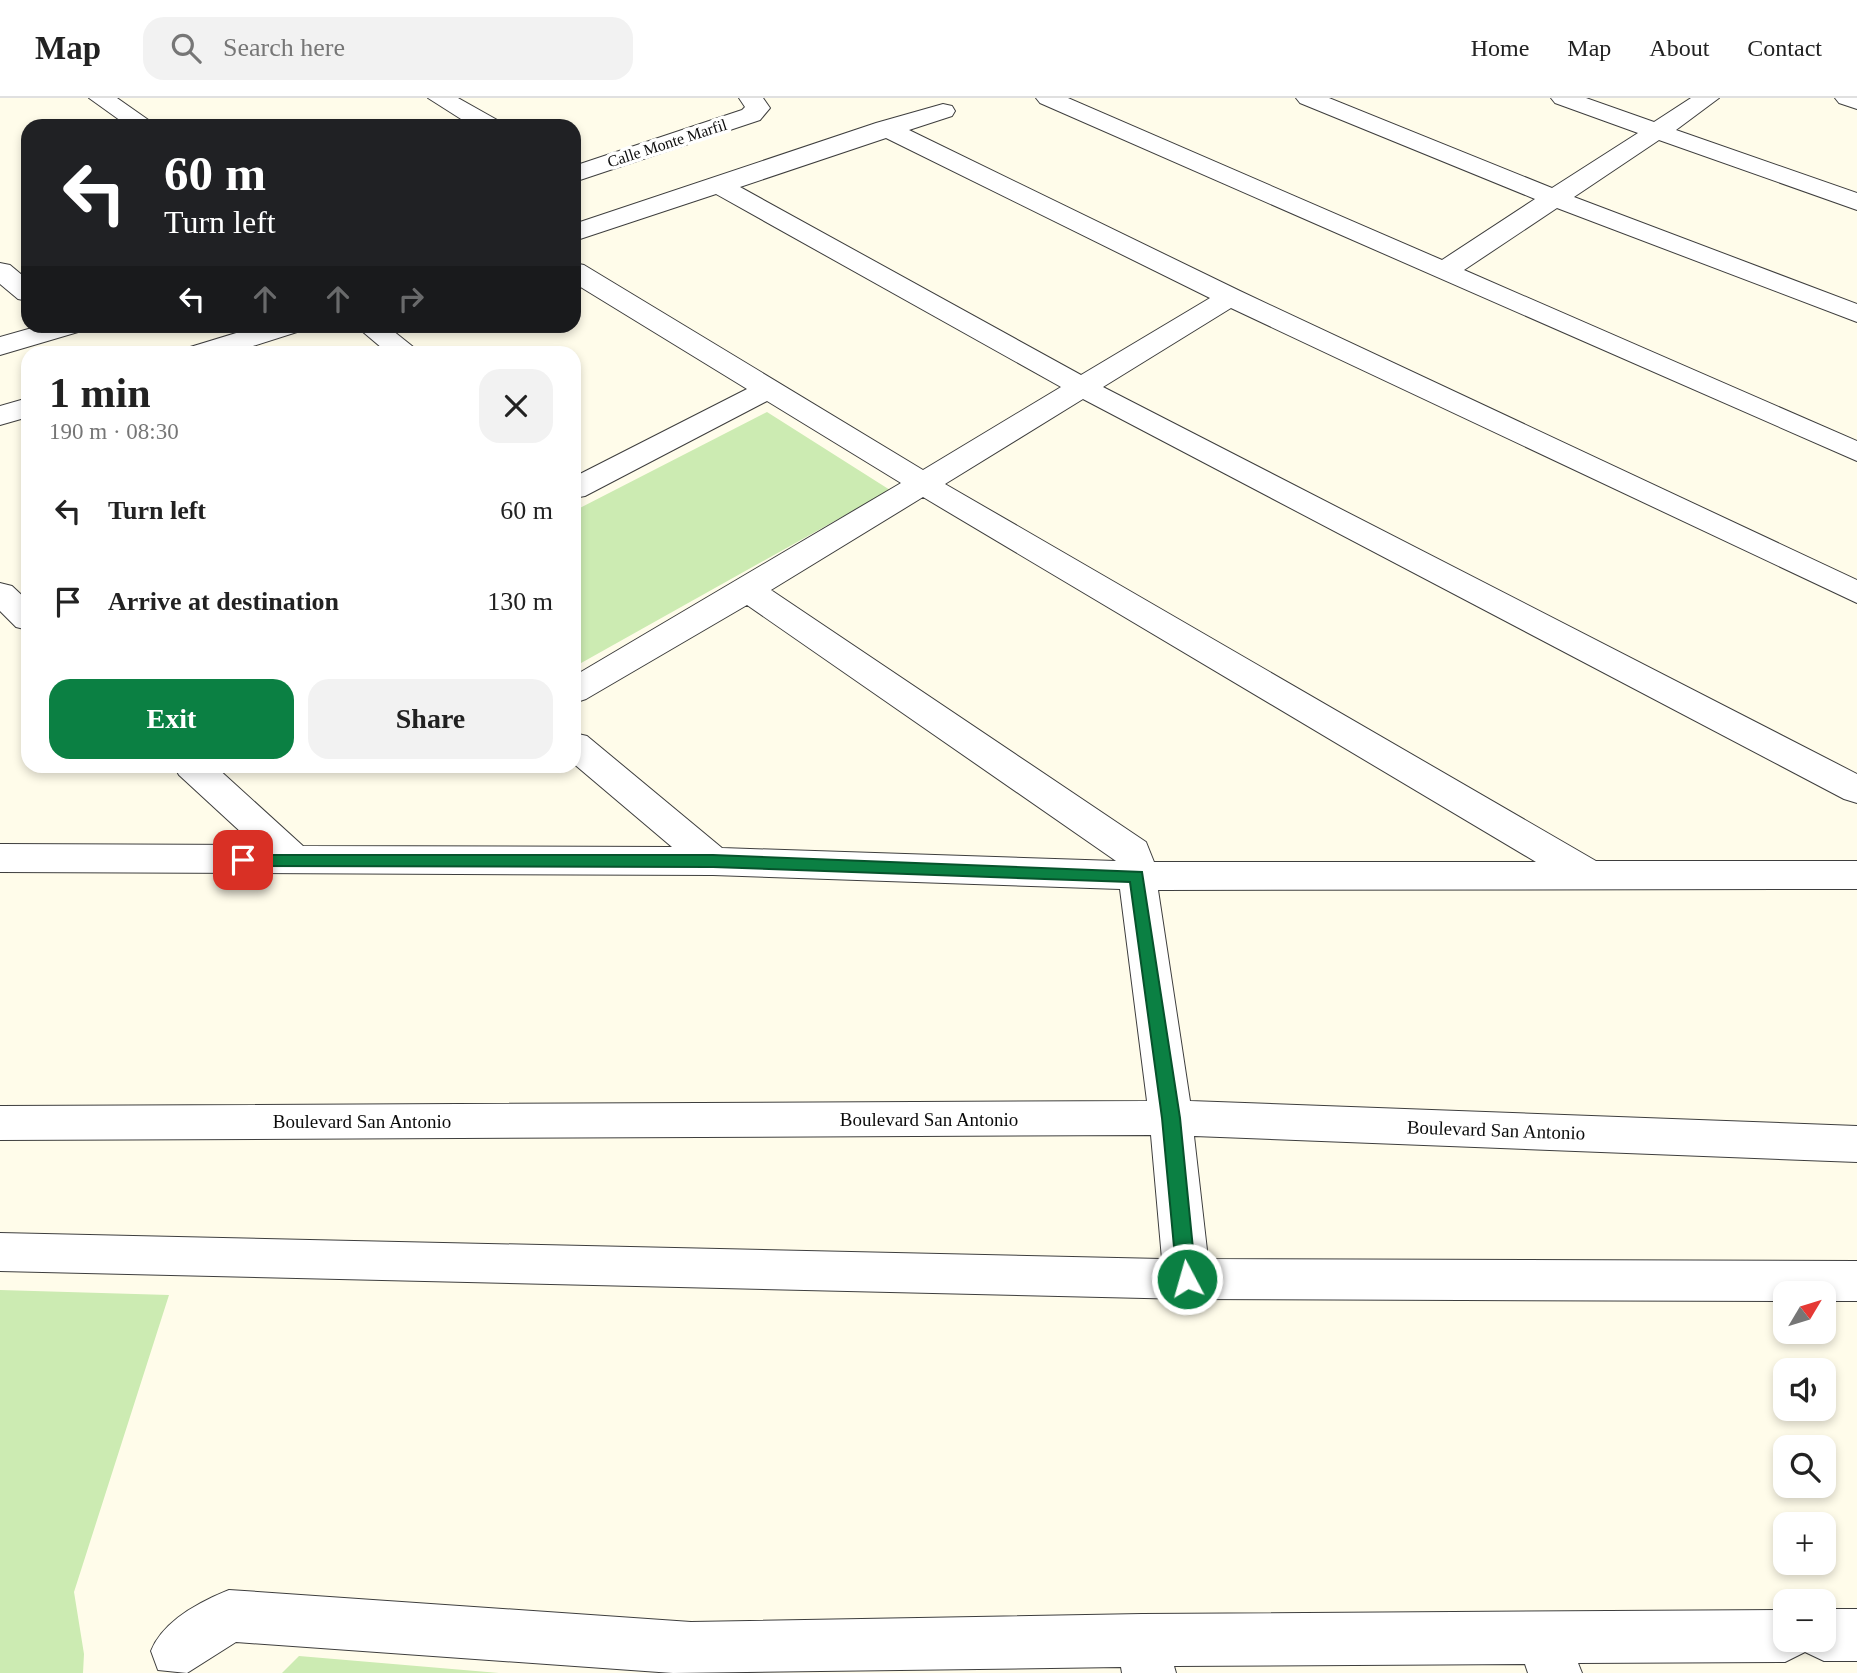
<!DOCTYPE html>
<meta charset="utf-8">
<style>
:root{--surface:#fff;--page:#f2f2f2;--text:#222;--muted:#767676;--line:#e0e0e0;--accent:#0b8043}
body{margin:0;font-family:"Times New Roman",serif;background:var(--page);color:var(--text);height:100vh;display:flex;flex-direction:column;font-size:26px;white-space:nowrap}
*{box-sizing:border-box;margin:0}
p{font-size:23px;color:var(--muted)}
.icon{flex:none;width:38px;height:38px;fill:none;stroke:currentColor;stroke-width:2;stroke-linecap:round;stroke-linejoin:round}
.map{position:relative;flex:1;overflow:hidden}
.drawer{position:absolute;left:21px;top:248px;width:560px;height:427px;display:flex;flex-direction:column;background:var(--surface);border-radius:21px;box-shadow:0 4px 10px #0003}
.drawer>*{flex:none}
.top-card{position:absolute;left:21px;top:21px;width:560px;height:214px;border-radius:21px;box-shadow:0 4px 10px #0003;background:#202124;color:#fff;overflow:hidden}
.needle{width:46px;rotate:52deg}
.fabs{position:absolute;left:1773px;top:1183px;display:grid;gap:14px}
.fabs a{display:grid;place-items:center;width:63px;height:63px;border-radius:14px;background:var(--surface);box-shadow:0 4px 10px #0003;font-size:35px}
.pin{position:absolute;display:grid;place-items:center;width:60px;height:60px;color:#fff;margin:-30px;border-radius:14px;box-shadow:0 4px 10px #0006}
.me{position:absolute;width:77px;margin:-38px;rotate:354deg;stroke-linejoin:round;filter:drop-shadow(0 0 5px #0008)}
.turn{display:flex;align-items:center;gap:24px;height:147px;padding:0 28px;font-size:32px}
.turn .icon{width:91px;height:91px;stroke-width:2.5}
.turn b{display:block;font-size:49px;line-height:60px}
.lanes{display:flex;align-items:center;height:66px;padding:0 28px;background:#0003;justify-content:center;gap:35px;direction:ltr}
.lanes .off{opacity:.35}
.round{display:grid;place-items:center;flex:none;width:74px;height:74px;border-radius:21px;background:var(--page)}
.summary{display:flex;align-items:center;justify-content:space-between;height:119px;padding:0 28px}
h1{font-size:42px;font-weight:600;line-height:52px}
.button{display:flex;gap:14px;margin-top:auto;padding:14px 28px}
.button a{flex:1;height:80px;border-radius:21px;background:var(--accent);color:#fff;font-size:28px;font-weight:600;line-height:80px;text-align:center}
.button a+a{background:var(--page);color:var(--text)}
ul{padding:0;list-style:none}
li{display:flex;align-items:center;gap:21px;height:91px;padding:0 28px}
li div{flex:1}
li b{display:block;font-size:26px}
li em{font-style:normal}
header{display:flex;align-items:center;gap:42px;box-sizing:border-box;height:98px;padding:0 35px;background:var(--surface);border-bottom:2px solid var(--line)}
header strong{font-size:33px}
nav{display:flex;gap:38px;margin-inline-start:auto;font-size:24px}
.search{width:490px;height:63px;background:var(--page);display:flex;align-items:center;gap:18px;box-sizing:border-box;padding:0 24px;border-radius:21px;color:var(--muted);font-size:26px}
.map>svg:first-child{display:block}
.green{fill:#ccebb2}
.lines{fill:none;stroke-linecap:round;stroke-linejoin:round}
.minor-casing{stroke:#3e3e3e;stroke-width:2}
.minor{fill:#fff;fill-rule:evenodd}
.route{fill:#0b8043;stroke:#07532c;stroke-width:2}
.labels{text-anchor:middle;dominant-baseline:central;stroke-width:7;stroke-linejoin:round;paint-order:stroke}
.far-street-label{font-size:16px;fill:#0b0b0b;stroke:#fff}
.street-label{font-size:19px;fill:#0b0b0b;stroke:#fff}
</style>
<header>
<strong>Map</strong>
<div class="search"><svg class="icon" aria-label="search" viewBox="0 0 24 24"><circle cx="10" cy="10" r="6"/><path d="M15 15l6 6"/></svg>Search here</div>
<nav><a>Home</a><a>Map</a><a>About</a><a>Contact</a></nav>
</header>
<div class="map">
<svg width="1857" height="1575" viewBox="0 0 1857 1575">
<rect width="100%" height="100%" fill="#fffcea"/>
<path class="green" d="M767,314l123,78 -316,177v-156z
M0,1192l169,5 -95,297 10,62 -1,19h-83z
M299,1558l200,17h-217z"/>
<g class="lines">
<defs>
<path id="minor" d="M89,0h28l40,28h-29z
M428,0h30l41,23 3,5h-30z
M739,0h24l7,10 -10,12 -186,62v-16l168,-56 3,-3z
M1036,0h32l374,162 93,-61 -235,-96 -4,-5h33l223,90 86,-55 -83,-30 -4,-5h35l68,24 37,-24h28l-43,32 181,63v17l-198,-70 -85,57 283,107v18l-300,-114 -93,62 393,171v20l-817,-358z
M1835,0h22v11l-18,-6z
M943,6l9,2 3,5 -3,5 -43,14 331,161 617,289v23l-626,-295 -128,79 754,387v29l-13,-4 -761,-400 -138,85 651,377h261v28l-699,1 32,211 667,25v36l-663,-26 14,123 649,2v40h-33v-8h-39v8l-598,-2 -1187,-28v-38l1162,26 -11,-124 -1151,5v-34l1147,-5 -27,-212 -407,-14 -713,-3v-28l255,1 -76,-70 -5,-9h41l88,80 369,1 -98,-83v-31l13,3 135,112 394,13 -369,-256 -161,94 -12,4v-27l327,-193 -134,-82 -182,95 -11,2v-21l173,-88 -173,-106v-20l10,2 339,205 138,-83 -345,-193 -142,47v-17l302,-101zM886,40l324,160 -129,77 -341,-188zM923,399l613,365h-382l-8,-20 -375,-252z
M0,165l10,2 18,15v21l-10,-2 -18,-15z
M39,228h43l-4,6 -78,23v-18z
M259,228h42l-4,6 -69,22h-45l4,-6z
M356,228h31l35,28h-33z
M28,300v19l-28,8v-19z
M0,485l12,3 16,15v29l-12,-3 -16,-16z
M229,1492l462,32 451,-8 643,-4v30h39v-31h33v52h-33l-19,-9 -20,10 -207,1 4,10h-54l-3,-9 -351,2 2,7h-54l-1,-6 -448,6 -437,-31 -49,31 -29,-3 -7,-19c12,-30 48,-49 78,-61z"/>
</defs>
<use href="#minor" class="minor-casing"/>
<use href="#minor" class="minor"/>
</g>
<path class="route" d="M243,757h470l429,17 38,246 16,161 -2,5h-14l-3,-5 -15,-161 -32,-236 -417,-15 -470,-1 -8,-6z"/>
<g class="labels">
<g class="far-street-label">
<text transform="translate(667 45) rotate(-18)">Calle Monte Marfil</text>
</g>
<g class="street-label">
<text x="929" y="1021">Boulevard San Antonio</text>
<text x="362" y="1023">Boulevard San Antonio</text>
<text transform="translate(1496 1032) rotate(2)">Boulevard San Antonio</text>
</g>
</g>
</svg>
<div class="fabs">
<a><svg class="needle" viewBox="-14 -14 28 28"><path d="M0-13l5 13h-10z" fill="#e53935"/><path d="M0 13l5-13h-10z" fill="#767676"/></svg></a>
<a><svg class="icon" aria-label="sound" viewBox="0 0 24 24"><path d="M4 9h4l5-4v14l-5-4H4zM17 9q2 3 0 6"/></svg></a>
<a><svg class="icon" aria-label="search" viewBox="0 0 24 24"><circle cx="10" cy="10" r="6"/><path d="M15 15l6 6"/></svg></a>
<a>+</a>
<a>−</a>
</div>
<div class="pin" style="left:243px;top:762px;background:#d93025"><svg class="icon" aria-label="arrive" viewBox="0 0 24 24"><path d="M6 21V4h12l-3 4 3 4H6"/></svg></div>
<svg class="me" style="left:1187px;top:1181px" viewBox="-20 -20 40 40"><circle r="17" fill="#0b8043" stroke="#fff" stroke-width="3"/><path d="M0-11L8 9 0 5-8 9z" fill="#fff"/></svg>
<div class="top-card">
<div class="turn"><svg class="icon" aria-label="left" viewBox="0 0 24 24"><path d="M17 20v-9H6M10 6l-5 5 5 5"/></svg><div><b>60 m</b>Turn left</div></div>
<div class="lanes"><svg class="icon" aria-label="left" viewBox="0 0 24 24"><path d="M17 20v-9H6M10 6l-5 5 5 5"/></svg><svg class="icon off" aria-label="ahead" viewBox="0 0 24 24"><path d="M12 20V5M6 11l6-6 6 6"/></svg><svg class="icon off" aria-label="ahead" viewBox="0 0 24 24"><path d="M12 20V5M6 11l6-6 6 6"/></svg><svg class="icon off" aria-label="right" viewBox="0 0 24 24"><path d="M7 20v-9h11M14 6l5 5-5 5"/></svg></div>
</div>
<section class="drawer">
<div class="summary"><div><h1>1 min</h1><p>190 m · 08:30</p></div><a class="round"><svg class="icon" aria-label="close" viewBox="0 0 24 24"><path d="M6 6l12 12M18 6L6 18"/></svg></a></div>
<ul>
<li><svg class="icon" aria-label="left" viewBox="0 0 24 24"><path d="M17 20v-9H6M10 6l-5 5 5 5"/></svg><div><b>Turn left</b></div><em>60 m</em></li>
<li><svg class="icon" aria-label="arrive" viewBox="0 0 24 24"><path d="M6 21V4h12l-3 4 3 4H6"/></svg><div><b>Arrive at destination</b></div><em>130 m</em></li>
</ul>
<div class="button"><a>Exit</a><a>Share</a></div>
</section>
</div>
